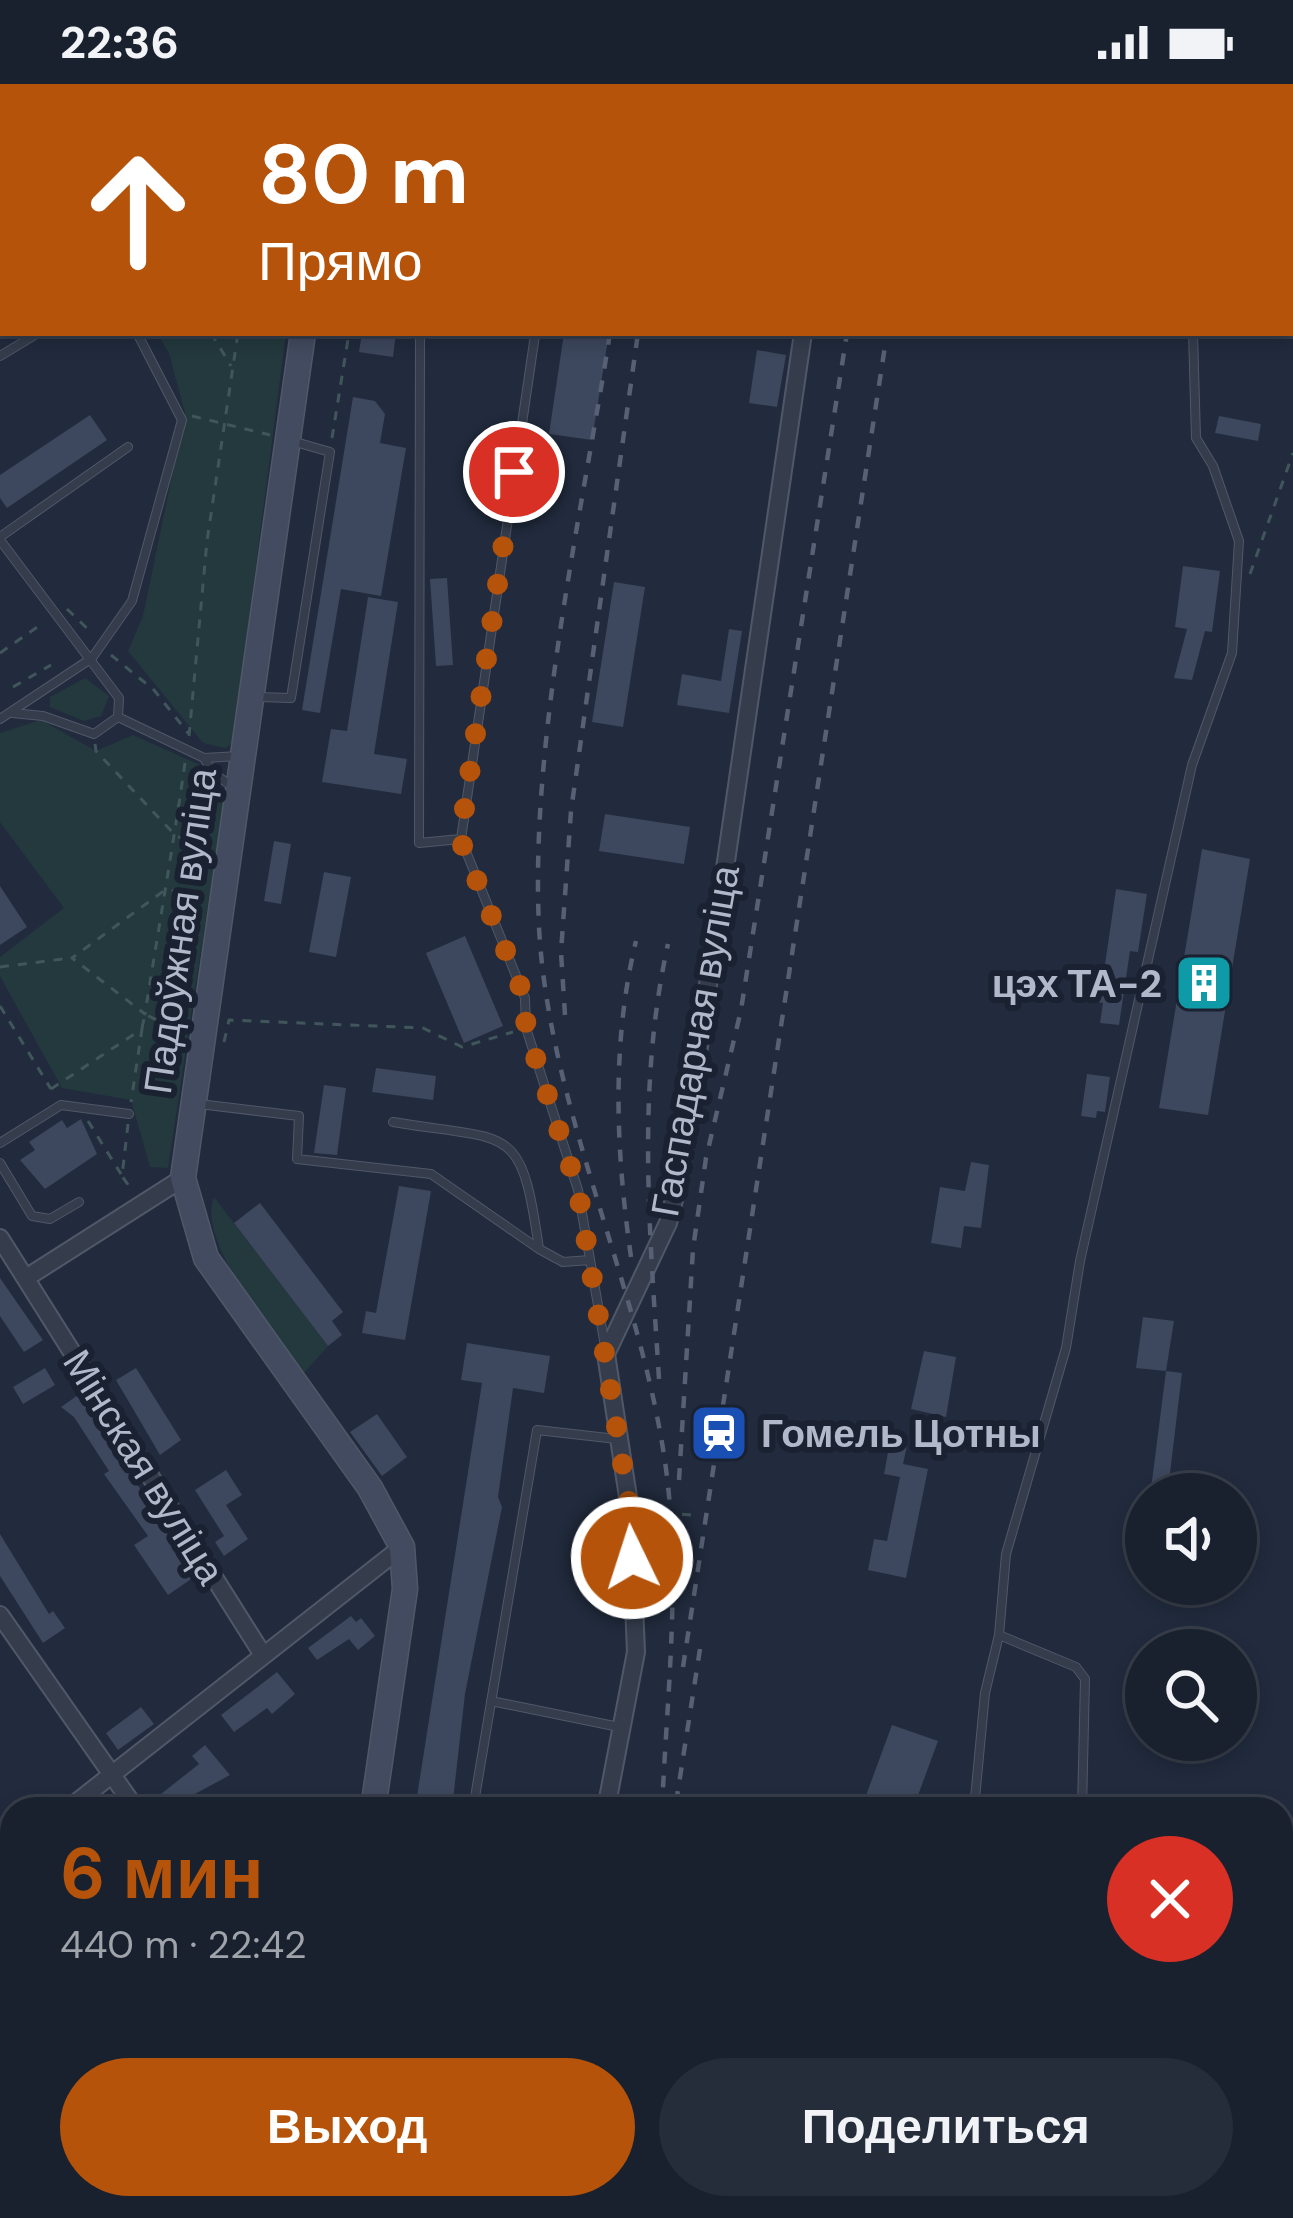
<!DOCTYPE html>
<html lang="ru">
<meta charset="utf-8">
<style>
:root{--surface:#19202e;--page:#262d3a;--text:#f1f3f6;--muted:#9fa3aa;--line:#373e4a;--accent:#b45309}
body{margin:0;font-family:"DM Sans",sans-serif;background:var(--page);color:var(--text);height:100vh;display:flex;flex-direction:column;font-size:45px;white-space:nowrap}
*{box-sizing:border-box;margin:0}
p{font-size:39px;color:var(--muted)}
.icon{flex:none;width:66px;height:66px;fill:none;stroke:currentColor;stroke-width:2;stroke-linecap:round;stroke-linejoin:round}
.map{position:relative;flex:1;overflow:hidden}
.drawer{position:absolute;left:0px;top:1713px;width:1293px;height:423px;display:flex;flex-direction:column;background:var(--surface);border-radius:36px 36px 0 0;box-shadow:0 6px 18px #0003,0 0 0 3px var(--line)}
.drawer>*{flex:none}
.top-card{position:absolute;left:0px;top:0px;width:1293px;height:252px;box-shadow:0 6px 18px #0003,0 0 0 3px var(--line);background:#b45309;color:#fff;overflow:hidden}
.buttons{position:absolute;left:1125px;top:1389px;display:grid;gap:24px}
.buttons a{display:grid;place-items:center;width:132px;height:132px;border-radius:50%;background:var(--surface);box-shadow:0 6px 18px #0003,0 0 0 3px var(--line);font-size:60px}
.pin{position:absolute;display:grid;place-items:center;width:102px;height:102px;color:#fff;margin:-51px;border:6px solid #fff;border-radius:50%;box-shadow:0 3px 12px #0007}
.me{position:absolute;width:132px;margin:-66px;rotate:356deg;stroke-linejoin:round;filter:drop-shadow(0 0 9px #0008)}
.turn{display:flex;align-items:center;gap:42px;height:252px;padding:0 60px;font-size:54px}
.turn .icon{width:156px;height:156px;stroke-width:2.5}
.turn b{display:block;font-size:84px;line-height:102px}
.round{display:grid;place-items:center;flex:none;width:126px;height:126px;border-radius:63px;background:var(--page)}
.overview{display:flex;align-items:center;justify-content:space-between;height:204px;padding:0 60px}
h1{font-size:72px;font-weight:700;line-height:90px;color:var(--accent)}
.button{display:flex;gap:24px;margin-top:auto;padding:24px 60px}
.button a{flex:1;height:138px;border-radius:72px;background:var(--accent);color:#fff;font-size:48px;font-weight:700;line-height:138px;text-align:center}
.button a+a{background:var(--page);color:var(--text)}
.status{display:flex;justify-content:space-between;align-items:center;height:84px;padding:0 60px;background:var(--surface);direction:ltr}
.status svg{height:33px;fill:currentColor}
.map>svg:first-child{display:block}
.green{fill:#23393e}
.building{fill:#3d475d}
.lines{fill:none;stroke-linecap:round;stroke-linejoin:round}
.lane-casing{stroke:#505868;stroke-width:10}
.street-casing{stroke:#505868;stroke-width:20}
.secondary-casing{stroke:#505868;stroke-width:27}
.path{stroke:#41565b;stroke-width:3;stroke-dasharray:9 9;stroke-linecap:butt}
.lane{stroke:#353d4d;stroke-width:8}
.street{stroke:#353d4d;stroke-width:16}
.secondary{stroke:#434b60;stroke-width:24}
.rail{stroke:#576074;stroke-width:4.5;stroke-dasharray:12 12;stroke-linecap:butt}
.route{stroke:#b45309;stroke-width:21;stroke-dasharray:0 37.8}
.labels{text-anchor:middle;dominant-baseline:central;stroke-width:12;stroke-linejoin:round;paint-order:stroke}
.street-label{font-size:39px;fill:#b0b8c9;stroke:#1a2232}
.poi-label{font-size:39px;font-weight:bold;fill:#b0b8c9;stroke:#1a2232;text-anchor:end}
</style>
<div class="status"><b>22:36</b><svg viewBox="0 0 49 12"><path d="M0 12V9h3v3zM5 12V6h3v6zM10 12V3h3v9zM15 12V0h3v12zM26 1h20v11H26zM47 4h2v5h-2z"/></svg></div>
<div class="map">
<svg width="1293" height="2134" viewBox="0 0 1293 2134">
<rect width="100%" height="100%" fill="#212b3d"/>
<path class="green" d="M157,249h129l-53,410 -8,5 -22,-5 -75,-92 15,-35 42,-203 -16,-60z
M85,594l24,18 -8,20 -17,5 -34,-14v-10z
M41,636l55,31 37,-16 67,30 24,33 -56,370 -18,-1 -19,-67 -69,-12 -62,-112v-19l64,-49 -64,-86v-89z
M214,1113l114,149 -25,28c-27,-39 -107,-131 -89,-177z"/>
<path class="building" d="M362,249h34l-3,24 -34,-5z
M564,249h45l-17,107 -43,-6z
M757,266l29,5 -9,52 -28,-4z
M353,313l22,4 10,13 -5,29 26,5 -25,148 -40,-7 -21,124 -18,-3z
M90,331l17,25 -100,68 -7,-10v-23z
M1219,332l42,8 -3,17 -43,-8z
M1183,482l37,5 -8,61 -7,-1 -13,49 -18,-2 13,-49 -12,-2z
M447,494l6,87 -17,1 -6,-87z
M614,498l31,5 -22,140 -31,-5z
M368,513l30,5 -24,152 33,5 -6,35 -79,-12 9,-53 16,2z
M729,545l13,2 -13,82 -52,-8 5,-31 39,7z
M605,730l85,13 -6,37 -85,-13z
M274,757l17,3 -10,60 -17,-3z
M1202,765l48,10 -42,256 -49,-7z
M324,788l27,5 -15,80 -27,-5z
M0,802l27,41 -27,18z
M1116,805l31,5 -9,58 -8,-1 -11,74 -19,-2 3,-20 -11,-2 2,-17 8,1z
M465,852l38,90 -39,17 -38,-90z
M376,984l60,8 -3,24 -61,-8z
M1087,990l23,3 -5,35 -8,-1 -1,7 -15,-2z
M324,1001l22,3 -9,67 -23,-2z
M81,1035l16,35 -52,35 -25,-29 15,-10 -6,-8 33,-22 5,8z
M971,1078l18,3 -8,63 -17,-2 -3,22 -30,-5 9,-56 25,4z
M399,1102l32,5 -26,149 -43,-7 4,-22 10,2z
M260,1119l83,109 -11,9 10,14 -14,11 -94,-123z
M0,1194l43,62 -19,12 -24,-36z
M1143,1233l31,4 -8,50 -30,-3z
M467,1259l83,13 -6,37 -31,-5 -15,109 4,10 -37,187 -13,115h-37l67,-426 -21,-3z
M924,1267l32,6 -10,60 -35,-8z
M45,1284l10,17 -32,19 -10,-17z
M136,1284l45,72 -21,15 -44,-75z
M1166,1287l16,2 -14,117 -17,-1z
M78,1311l119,180 -29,20 -34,-50 14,-9 -44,-62 5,-3 -35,-54 -13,-10z
M377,1330l30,43 -25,19 -32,-44z
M891,1352l17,5 -5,23 25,5 -22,109 -38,-8 6,-31 13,2 13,-64 -16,-3z
M226,1386l16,25 -16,10 22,34 -24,17 -9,-14 9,-6 -29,-46z
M0,1450l49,80 4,-3 12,17 -22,15 -43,-67z
M351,1532l5,6 5,-4 14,18 -17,14 -9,-11 -32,21 -9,-12z
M277,1588l18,22 -23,20 -5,-6 -33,24 -13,-17z
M141,1623l13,17 -36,26 -12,-17z
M892,1641l46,16 -25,68h-52z
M205,1661l25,30 -59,32 -10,-13 38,-30 -7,-8z"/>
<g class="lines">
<defs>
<path id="lane" d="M0,0l3,5
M1218,3l1,-3
M420,249l-1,510 42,-4
M521,249l14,2 -74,504 64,159 1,30 52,162 27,156
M0,272l38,-23
M0,453l128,-90
M0,456l119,158 -1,19 -24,17 -51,-18 -31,-3
M258,613l33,1 39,-246 -38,-11
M118,633l86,41 35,-2
M0,635l92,-61 40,-57 50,-181 -45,-87
M204,674l9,15 23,16
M199,1020l100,12 -2,43 134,15 108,75
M393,1038c119,20 128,-1 146,127l24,13 27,-2
M0,1059l61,-38 68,9
M0,1079l32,53 18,3 29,-17
M491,1617l128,26
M473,1725l64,-379 80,9
M974,1725l11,-116 14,-58
M1082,1725l3,-130 -9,-12 -77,-32 7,-81 60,-206 14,-87 112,-496 40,-112 7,-112 -26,-75 -17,-28 -3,-105
M744,2134l2,-10
M1043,2134l2,-10"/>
<path id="street" d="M839,3v-3
M0,1154l263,417
M26,1194l157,-100
M0,1531l136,194
M68,1725l334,-262
M606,1725l30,-157 -6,-142 -24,-156 62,-131 12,-46 123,-844
M0,1779l12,-9
M0,1858l12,17
M204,2124l7,10
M485,2134l4,-10"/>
<path id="secondary" d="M277,0l2,3
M338,3v-3
M303,249l-120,845 23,80 164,230 32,59 3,42 -32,220
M315,2134l1,-10"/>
</defs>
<use href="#lane" class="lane-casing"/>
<use href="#street" class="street-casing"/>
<use href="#secondary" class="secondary-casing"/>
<path class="path" d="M57,0l3,3
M192,0l2,3
M233,3l13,-3
M211,249l20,33
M192,332l78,19
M332,354l17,-105
M1250,490l43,-121
M67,525l26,25
M0,569l43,-30
M111,571l43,35 34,43
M13,603l38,-22
M189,652l18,-195 31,-208
M95,660l1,7 79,84 31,16
M185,679c-12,84 -27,168 -40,251l-73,-56 93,-68 39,3
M0,883l70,-9
M0,922l51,83
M142,944l3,-14 38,20
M224,958l5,-22 194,8 39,19 51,-15
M51,1005l91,-60 -11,73
M88,1037l33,53
M128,1040l-6,52 9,13
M646,1428l46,3"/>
<use href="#lane" class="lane"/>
<use href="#street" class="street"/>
<use href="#secondary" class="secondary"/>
<path class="rail" d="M650,3l1,-3
M885,3v-3
M925,3l1,-3
M989,3l1,-3
M610,249c-29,186 -80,408 -71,594 9,176 98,353 125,528 18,116 3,238 -2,354
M565,931l-4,-63 10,-141 67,-478
M631,1173c-15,-105 -20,-213 5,-316
M659,1295c-9,-146 -23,-291 9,-435
M679,1396l14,-231 13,-91 35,-148 106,-677
M683,1583l204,-1334
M676,1719l24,-154
M615,2134l1,-10
M1292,2134l1,-3"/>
</g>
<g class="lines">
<path class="route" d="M514,388l-54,367 65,159 1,30 52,162 52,320 2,48"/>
</g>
<defs>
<symbol id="building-square" viewBox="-11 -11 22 22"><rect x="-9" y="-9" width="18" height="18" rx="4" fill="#0f9aa8" stroke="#1a2232"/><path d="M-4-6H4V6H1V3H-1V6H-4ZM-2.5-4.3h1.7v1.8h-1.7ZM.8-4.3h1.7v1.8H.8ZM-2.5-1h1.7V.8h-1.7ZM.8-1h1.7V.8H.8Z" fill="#fff"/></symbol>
<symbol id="station-square" viewBox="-11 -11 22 22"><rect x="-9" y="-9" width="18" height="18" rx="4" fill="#1a4fb4" stroke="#1a2232"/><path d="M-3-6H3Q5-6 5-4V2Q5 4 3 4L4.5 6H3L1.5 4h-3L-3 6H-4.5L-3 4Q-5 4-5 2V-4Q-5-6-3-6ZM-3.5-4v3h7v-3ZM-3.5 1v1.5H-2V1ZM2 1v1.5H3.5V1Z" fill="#fff"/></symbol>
</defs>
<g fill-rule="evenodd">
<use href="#building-square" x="1171" y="866" width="66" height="66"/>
<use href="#station-square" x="686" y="1316" width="66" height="66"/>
</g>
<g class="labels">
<g class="street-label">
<text transform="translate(180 847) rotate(-82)">Падоўжная вуліца</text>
<text transform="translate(695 957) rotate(-80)">Гаспадарчая вуліца</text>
<text transform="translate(144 1383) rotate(58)">Мінская вуліца</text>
</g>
<g class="poi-label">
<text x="1162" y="899">цэх ТА-2</text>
<text x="761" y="1349" text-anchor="start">Гомель Цотны</text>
</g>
</g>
</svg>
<div class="buttons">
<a><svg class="icon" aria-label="sound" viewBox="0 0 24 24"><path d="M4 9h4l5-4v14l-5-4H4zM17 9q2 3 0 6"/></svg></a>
<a><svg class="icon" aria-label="search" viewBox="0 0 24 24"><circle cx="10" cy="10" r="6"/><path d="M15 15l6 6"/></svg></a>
</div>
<div class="pin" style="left:514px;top:388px;background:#d93025"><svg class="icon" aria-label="arrive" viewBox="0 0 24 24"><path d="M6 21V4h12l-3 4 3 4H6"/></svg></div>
<svg class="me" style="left:632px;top:1474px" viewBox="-20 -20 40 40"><circle r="17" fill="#b45309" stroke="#fff" stroke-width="3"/><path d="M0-11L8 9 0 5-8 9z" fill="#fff"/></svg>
<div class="top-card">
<div class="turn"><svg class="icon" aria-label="ahead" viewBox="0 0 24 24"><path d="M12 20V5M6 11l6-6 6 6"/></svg><div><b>80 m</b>Прямо</div></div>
</div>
<section class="drawer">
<div class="overview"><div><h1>6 мин</h1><p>440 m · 22:42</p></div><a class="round" style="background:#d93025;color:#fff"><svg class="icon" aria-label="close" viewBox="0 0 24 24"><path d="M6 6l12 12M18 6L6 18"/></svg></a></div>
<div class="button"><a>Выход</a><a>Поделиться</a></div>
</section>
</div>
